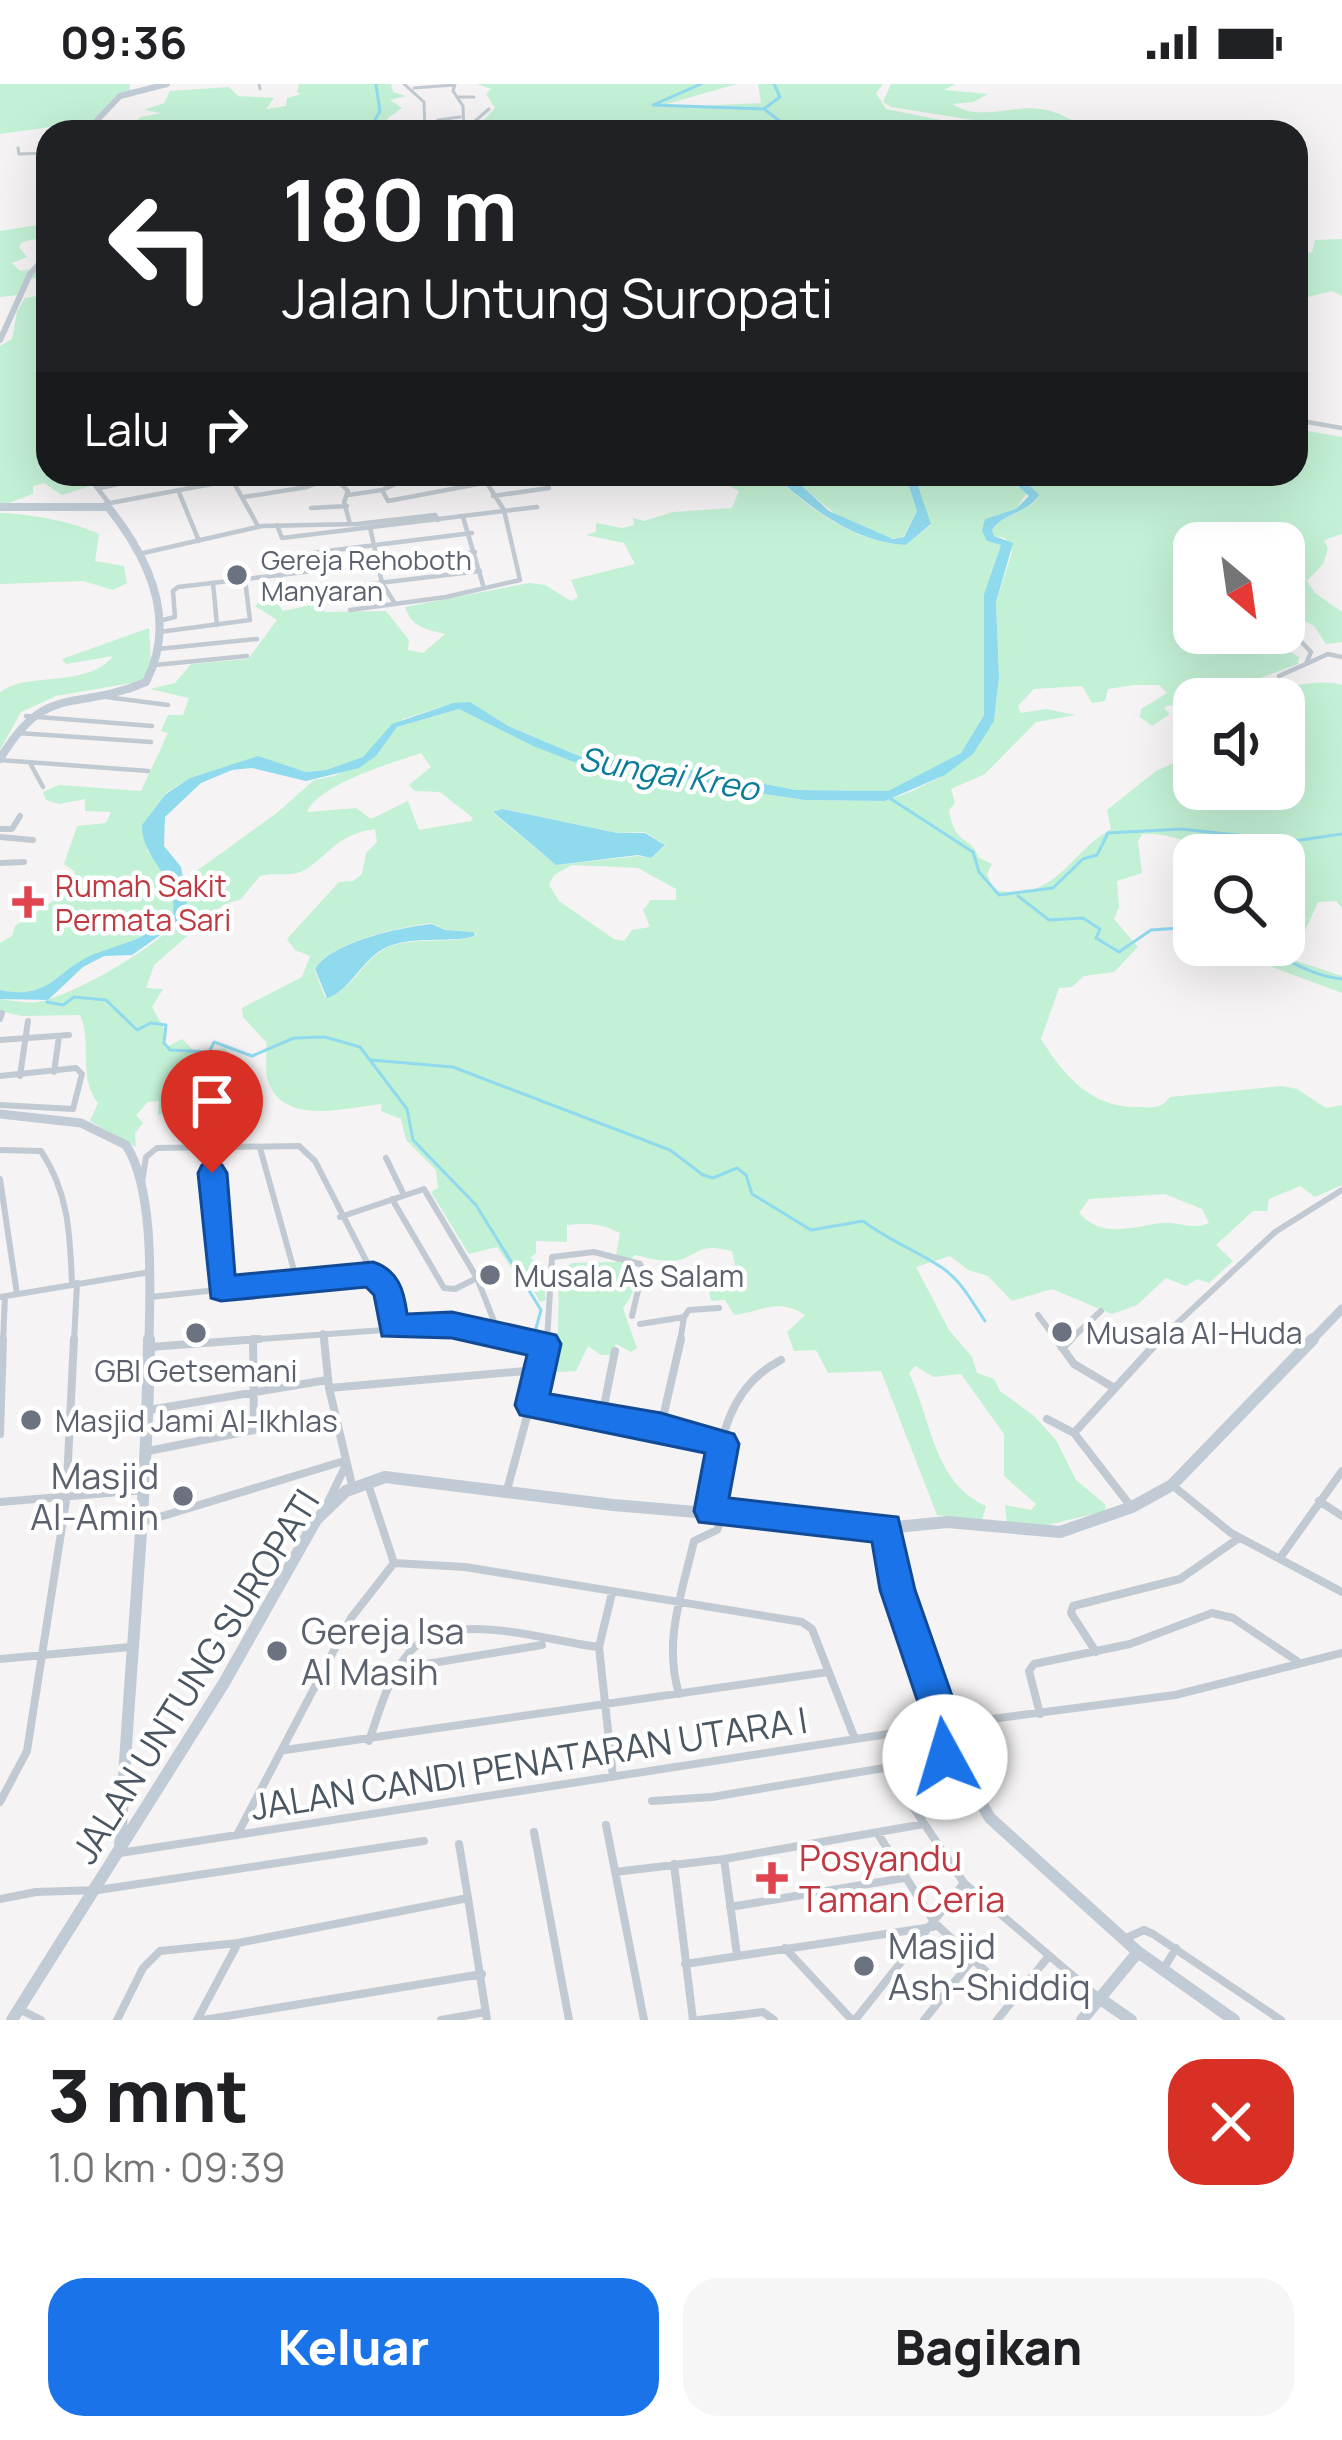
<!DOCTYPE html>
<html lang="id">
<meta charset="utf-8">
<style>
:root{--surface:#fff;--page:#f6f6f6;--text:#202124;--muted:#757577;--accent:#1a73e8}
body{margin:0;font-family:Manrope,sans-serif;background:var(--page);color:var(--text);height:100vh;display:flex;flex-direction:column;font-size:45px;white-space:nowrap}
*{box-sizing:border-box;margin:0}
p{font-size:39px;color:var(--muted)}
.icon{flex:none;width:66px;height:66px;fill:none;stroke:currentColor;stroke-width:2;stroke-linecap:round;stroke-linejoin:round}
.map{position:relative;height:1936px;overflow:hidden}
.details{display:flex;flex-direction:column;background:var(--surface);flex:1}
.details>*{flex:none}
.top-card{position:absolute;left:36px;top:36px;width:1272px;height:366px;border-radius:36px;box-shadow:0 12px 48px #0002;background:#202124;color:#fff;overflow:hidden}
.needle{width:78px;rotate:151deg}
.controls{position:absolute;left:1173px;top:438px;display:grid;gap:24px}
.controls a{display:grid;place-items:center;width:132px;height:132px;border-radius:24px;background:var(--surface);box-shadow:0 12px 48px #0002;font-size:60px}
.pin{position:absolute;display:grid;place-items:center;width:102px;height:102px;color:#fff;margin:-123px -51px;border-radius:50% 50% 50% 0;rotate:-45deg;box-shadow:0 0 12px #0007}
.pin .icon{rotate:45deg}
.me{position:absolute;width:132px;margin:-66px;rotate:354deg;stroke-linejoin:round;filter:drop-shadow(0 0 9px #0008)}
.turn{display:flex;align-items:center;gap:42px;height:252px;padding:0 48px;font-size:54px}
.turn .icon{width:156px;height:156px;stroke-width:2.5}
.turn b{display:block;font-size:84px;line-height:102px}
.then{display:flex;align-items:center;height:114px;padding:0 48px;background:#0003;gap:24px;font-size:45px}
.round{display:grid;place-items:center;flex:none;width:126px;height:126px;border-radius:36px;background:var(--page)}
.overview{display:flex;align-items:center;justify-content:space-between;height:204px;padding:0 48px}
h1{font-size:72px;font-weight:800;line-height:90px}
.primary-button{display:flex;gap:24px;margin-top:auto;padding:24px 48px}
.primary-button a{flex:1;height:138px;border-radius:36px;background:var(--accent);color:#fff;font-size:48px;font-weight:800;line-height:138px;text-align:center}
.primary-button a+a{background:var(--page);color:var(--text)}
.status{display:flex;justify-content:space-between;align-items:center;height:84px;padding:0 60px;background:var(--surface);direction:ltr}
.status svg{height:33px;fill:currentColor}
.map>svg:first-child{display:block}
.green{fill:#c3f1d5;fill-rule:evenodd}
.water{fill:#90daee}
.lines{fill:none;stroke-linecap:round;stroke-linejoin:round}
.stream-far1{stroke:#90daee;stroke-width:3}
.stream{stroke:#90daee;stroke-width:4.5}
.street-far3{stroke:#c1cad2;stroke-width:3}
.street-far2{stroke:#c1cad2;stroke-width:4.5}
.street-far1{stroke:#c1cad2;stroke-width:6}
.street{stroke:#c1cad2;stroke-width:8}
.secondary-far3{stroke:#c1cbd6;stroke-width:6}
.secondary-far2{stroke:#c1cbd6;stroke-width:8}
.secondary-far1{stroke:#c1cbd6;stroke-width:9}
.secondary{stroke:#c1cbd6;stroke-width:12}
.route{fill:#1a73e8;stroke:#114b97;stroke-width:3}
.worship-dot{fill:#6b7280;stroke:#fff;stroke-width:4.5}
.health-dot{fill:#e0444e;stroke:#fff;stroke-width:4.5}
.labels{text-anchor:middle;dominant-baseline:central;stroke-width:9;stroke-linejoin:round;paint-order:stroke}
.far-worship-label{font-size:27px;fill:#5b616d;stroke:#fff;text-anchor:start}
.health-label{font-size:30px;fill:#be3a42;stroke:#fff;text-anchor:start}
.worship-label{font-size:30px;fill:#5b616d;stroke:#fff;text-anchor:start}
.water-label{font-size:33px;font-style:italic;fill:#0c7c9b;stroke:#fff}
.near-worship-label{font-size:36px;fill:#5b616d;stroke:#fff;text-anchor:start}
.near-street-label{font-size:36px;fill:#4a5661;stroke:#fff}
.near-health-label{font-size:36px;fill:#be3a42;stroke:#fff;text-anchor:start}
</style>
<div class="status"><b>09:36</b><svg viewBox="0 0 49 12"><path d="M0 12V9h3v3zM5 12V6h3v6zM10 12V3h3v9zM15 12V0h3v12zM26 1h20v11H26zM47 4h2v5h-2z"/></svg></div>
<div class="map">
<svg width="1342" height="1936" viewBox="0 0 1342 1936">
<rect width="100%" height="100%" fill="#f5f3f3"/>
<path class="green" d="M0,0h130l-1,8 -14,5 -22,24 -93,13z
M299,0h92l2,8 13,4 -16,4 12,8 -14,10 -8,14h-251l11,-15 22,-4 -18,-3 20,-7 6,-12 59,-4 9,9 36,2 -8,11 20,-3 1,-8 14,-4 -4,-2z
M477,0h260l-74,21 13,2 85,-4 -3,-19h125l-7,9 10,16 99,20 -458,3 -3,-6 -41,-5 12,-13 -9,-14 5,-5z
M891,0h65l-12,6 44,4 -15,8 -21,2c29,18 56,1 88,5 16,1 40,15 55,23h-105l-17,-12 -82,-13 -8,-5z
M37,141l3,13 -18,4 -3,5 8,10 -15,6 8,8 28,-5v10l-23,4 -8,15 -17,2v-66z
M1342,155v57l-10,-5 -36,9v-42l16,-6 3,-12z
M48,210v180h40l5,11 -31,10 -18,-12 -11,3v8l-33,12v-160l12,-7 5,-27 8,-14z
M1296,345l46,8v97l-18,6 4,9 -5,15 -16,17 8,12 27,19v30l-16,2 -12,-18 -30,-16v-67h-90v90h82l8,15 15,9 -1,7 -38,14 4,8c25,5 50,-9 78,-1v223l-6,-7 -18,1 -14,31 -20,24 58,19v17l-70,-26 -24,-20 -25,-2h61v-90h-62l-9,-9c-26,-1 -43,-14 -71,-12l-4,7 4,32 -25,8 2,26 -5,12 24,28 -24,25 -30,4 -12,11 -13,1 -18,51c23,37 50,68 95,68 15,0 25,3 34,-10l112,-11 15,3 29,19 16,-3v80l-27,12 -15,-11 -31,13 -2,12h-14l-37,34 17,16 -24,22 -12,-4 -11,7 -20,-8 -29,27 -25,9 -60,-25 -40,12 -24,-25 -20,-6 -18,-14 -34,11 33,63 23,27 5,16 17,6 6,12 34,25 22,24 20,40 29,24v7l-66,16 -32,-3 -2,-19 26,5 5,-6 -32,-28v-42l-43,-60 -27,3 -19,-11 -6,7c23,48 24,109 77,133l-4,14 -45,-5 -56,-144 -53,2 -12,-23 -22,1 -7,-19 18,-17c-27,-18 -45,-3 -71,0l-9,-15 -14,1 -5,-26 21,-3 8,-8 -3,-13c-26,-6 -27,-3 -47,7 -14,7 -37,0 -50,-3l-9,8c14,18 9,29 -3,45l14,40 -6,4 -15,-8 -5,11h-10l-13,-9 -12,25 -33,2 2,-18 13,-21 1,-64 14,-7 42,-1 5,-29c-18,-10 -33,-10 -53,-8v17l-31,-1v12l-6,5 11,6 5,36 -6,2 -19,-34 -8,2 -16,-23 -28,7 -38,-62 7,-4 -2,-18 -30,-30 -5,-21 -20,-8 1,-7c-34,3 -99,23 -114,-23 -4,-12 0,-27 -2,-39l-23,-25 -1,-9 60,-31 8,-21 -15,-6 -8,-11 52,-57 14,-1 9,-7 4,-21 11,-11 -2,-13c-38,6 -40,20 -67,39 -17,11 -31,3 -48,8l-19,23 -18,6 -69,60 -8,23 17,1 -11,18 14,25 -1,16 17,-9 16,16 26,-7c12,8 14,20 28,28l1,9 -32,13 -4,-6 11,-7 1,-10h-15c-11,9 -22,17 -33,27v7l-23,6 1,-14 -11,1 -12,13 7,8 -8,10 1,14 -46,-26 8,-18c-21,-27 -5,-59 -18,-88l-58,1 -22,-5v-12c12,1 25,5 37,3 32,-4 127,-58 144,-86 7,-12 5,-22 3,-36l94,-68 36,-32 20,-4 42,-20 21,-29 62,-18 74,37 67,20 42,2 102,23 61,9 80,1 25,-9 35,-17 49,-54 5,-44 -3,-75 16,-50 -7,-14 -11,-2 -2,-6c10,-17 35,-16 46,-32l-14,-17 -22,-7h294zM1134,601h25l8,8 -26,16 -1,8 12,9 18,-12 -6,-6 6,-3 24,8v-14h90v90h-90v-73l-5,7 2,18 -17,8 2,13 -20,9 -49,39 4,19c-43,24 -54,74 -117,61l-7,-16 5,-10 -13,-6c-10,-25 -24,-11 -30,-48l6,-7 -4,-14 34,-15 51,-52 40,-7 -30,-6 -25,4 -3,-7 16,-17 48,-3 10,17 13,-2 3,-12zM421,669l10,14 -22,18 6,6 25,1 33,26 -2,3 -52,9 -11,-29 -37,18 -15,-11 -49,4c12,-28 85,-49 114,-59zM505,725l112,24 28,-1 21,13 -15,13 -13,-2 -82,9 -63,-52zM572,781l66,3 38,21v11h-25l-8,10 7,17 -18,3 -8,11 -10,-2 -55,-38 -10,-16 5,-10zM432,839l14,7 29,2 1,4c-26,8 -58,1 -85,10 -27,9 -39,48 -66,51l-11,-28c18,-28 86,-42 118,-46zM1165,1110l37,15 7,14c-19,8 -29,-2 -48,0 -31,4 -58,16 -82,-10l10,-14z
M734,390h38c38,35 82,69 134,71l25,-20 -17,-51h74l40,17 -12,18 -30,10 1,22 14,4 -17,49v121l-23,38 -73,38 -92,-1 -126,-24 -91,-10 -126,-53 -50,16 -40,38 -37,13 -20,2 -48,-15 -68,21 -24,15 -19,58c74,72 -13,86 -62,109 -35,16 -39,41 -85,30v-47l12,-7 3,-10 63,-41 -4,-14 -10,-7 13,-38 29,-3 5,-11 -26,-1v-12l-26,5 -13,-4 -3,-8 16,-7 82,6 27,-58 -7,-2 7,-16h15l6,-17 -39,-9 25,-6 16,-19 57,-5 29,-39 -22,-14 5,-5h15l8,10 38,-8 4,9 61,-1 23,29 -1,10 15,3 22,-19c-19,-5 -33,-6 -40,-27l124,-24 16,2 26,16 7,-4 -7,-17 64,-16 -11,-21 -38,-8 10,-3v-9l26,5 12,-3 -1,-7 11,3 29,-9 59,-4 7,-17 -19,-10 16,-2z
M789,390h116l12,37 -14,26c-38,8 -88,-39 -114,-63z
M0,429c33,1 73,9 99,21l-4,27 29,5 3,17 -14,7 -30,-9 -83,3z
M149,544l2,35 -8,18 -87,15 -35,16 -21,38v-57c22,-22 88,-4 113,-37l-47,8 -4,-5z"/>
<path class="water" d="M772,390h17l40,37 64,28 11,-2 13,-26 -12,-37h9l17,50 -25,21c-53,-3 -95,-37 -134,-71z
M988,390c18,0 38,5 51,21 -11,19 -36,17 -47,35l2,6 19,7 -17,59 3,75 -5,44 -21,33 -28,21 -60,26 -80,-1 -61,-9 -102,-23 -60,-3 -49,-19 -74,-37 -62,18 -21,29 -17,12 -53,13 -54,-13 -20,2 -31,13 -36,34 -1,29 17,21 6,33 -3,12 -8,12 -44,31 -28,1 -21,11 -35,33 -48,-1v-9c52,11 56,-22 97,-37 31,-11 53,-15 76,-41 5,-36 -32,-53 -31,-87l24,-31 24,-16 68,-22 48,16 20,-2 37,-13 29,-33 61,-21 17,-1 38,24 71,30 91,10 126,24 92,1 73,-38 23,-38v-121l17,-49 -14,-4 -5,-10 3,-12 31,-10 13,-13 -12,-11z
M503,725l114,24h28l20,12 -14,13 -13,-3 -82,10 -63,-53z
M432,840l13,6 29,2 1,4c-28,8 -64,-2 -92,13 -22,12 -34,43 -56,49l-12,-29c16,-27 86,-42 117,-45z"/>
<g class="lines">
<path class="stream-far1" d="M653,21l111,4 30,23
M653,21l48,-21
M765,24l15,-11 -6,-13
M368,48l12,-21 -4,-26
M888,713l85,55 6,20 20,23 54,-7 30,-29 14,-4 11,-22 73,-4 113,12 48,-7
M1018,812l31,24 34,-2 17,11 -4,9 23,14 32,-22 43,-3
M1250,861c33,9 55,30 92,34
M47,918l16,3 11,-8 32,3 31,30 14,-7 15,2 -2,18 6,7 39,2 5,-10 38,14 42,-18 31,-1 35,10 47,62 6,31 63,65 65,105 -8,29
M371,976l82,7 217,83 33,25 10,3 24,-10 9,7 6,19 59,36 52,-9c25,19 52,29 78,46 20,13 31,35 44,54"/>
<path class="stream" d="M525,1283l6,-19"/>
<path class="street-far3" d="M259,0l1,5
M404,0l20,18 1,30
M455,0l-2,7 10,15 1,26
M414,4l40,-3
M458,13h16
M449,44h13
M443,48l-5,-12 22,-3
M482,48l-7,-11 14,-12
M18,64l1,6 29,-1"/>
<path class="street-far2" d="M1296,336l46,8
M86,390l23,29
M229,390l29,52
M257,390h22
M231,393l15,-3
M100,404l63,-14
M178,406l21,51
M382,406l36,-16
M348,411l34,-5 6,11 143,-27
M493,412l56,-8
M244,413l63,-10 26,-11 15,15 -4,11 6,22
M105,420l128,-24
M311,424l36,-2
M463,433l20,68
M277,441l5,13 255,-31
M370,443l12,56 12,19
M139,470l123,-28 95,-2 78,-9 3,5
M287,472l185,-23
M280,492l5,18 195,-23
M213,499l4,42
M350,526l96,-13 74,-17 -16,-70 -19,-30
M159,537l16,-4 -2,-26 5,-4 297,-35
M159,548l91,-12 -5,-40
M158,565l99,-10
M1306,580l22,-10 14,3
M155,581l92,-9
M1279,592l27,-12 5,-12 -22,-23
M106,613l62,8
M26,632l126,10
M18,649l133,9
M0,676l148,11
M30,679l13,24"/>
<path class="street-far1" d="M0,745h12l8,-13
M0,753l33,3
M0,779l24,-1
M0,935l2,-6
M0,956l69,-5
M54,988l5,-35
M0,992l76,-8 6,6 -9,35 -73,-4
M20,992l8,-55
M260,1064l37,133
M0,1066l41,1c28,42 29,84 31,133
M386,1074l18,37
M212,1089l9,116
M0,1095l17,115
M142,1098l4,-25 11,-9 142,-2 16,15 58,113 16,17 4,36
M392,1115l52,89 11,1 22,-11
M340,1133l84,-28 53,89 24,61
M0,1213l150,-25
M150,1213l223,-23
M1038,1231l20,27
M640,1240l44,-7 5,-7 30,-2
M323,1249l1,9
M3,1258l2,-46
M74,1258l3,-59
M218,1258l234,-17 76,17
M547,1258l5,-85 42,-5 46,12 3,5 -11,47
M680,1258l4,-25
M1068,1258l33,-31
M1157,1258l118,-110 67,-42"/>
<path class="street" d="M324,1255l5,49 23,97
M501,1255l44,5
M1056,1255l18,25 37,22
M150,1263l109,-8
M1062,1264l9,-9
M329,1304l208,-18
M531,1321l130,21 62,17
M149,1326l178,-30
M602,1332l13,-65
M1047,1335l27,14
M661,1342l20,-87
M0,1350l3,-95
M148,1367l106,-21 -1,-91
M367,1397l27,82
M1172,1401l59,48 111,59
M507,1406l41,-151
M1319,1417l23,15
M0,1418l144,-12
M328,1418l17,-35
M1129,1420l-55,-71 86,-94
M710,1427c9,-59 12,-121 71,-151
M143,1438l201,-61
M1280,1474l62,-87
M612,1509l-13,54 14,130
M1096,1568l-25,-39 2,-7 107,-27 59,-41
M0,1575l130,-12
M396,1585l146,-24
M679,1610c-16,-53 3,-101 15,-153l23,-11 6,-14
M1040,1630l-11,-43 5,-7 96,-20 82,-31 21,5 64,43
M369,1657c10,-29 19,-63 39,-87 38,-48 137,-13 191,-7
M285,1666l543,-78
M888,1686l76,113 135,115
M652,1717l60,-4 243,-41
M0,1718l27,-51 39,-250 8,-162
M606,1741l38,195
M534,1748l35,188
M878,1750l57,89 79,75
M237,1751l114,-217 43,-55 71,4 337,55 10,7 43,110
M459,1760l9,54
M120,1769l826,-128 229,-30 167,-42
M724,1775l13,96
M674,1780l19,156
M615,1788l109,-13 200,-35
M0,1815l36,-7 62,-2 326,-49
M730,1823l174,-29
M1124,1855l20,-9 9,4 128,86
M785,1864l67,72
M685,1880l247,-37
M1163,1886l13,-22
M19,1925l22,11
M117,1936l26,-52 17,-17 78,-8 230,-45 19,122
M197,1936l41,-77
M203,1936l279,-46
M441,1936l45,-8
M699,1936l64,-8 11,8
M855,1936l109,-137
M924,1936l49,-61
M997,1936l51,-63"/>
<path class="secondary-far3" d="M86,48l34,-36 47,-12
M48,101l-9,25 9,29
M0,256l30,-66 18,-20"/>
<path class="secondary-far2" d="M0,423h108c41,51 70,113 38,175 -71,31 -99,-2 -146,77"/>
<path class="secondary-far1" d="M0,1030l81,9 45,22c29,45 24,144 23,197
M1310,1258l32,-33"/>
<path class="secondary" d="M886,1444l12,62 57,169 35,59 148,134 96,68
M120,1765c8,-170 27,-339 29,-510
M1099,1914l32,22
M12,1936l212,-337 92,-163 30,-29 39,-14 228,28 273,23 61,-6 113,10 72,-25 40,-22 141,-146
M1082,1936l56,-68"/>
</g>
<path class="route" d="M212,1078l10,3 5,8 8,102 138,-13c25,8 31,28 34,52l45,-2 104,23 5,9 -11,50 111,19 73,21 5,10 -10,54 169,19 17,73 58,166 -5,13 -23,6 -13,-5 -5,-13 5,-13 -52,-154 -8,-48 -173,-20 -5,-11 11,-58 -185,-38 -5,-10 12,-50 -75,-17 -70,-2 -8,-41 -8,-8 -145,14 -10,-3 -13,-125 4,-8z"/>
<g class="worship-dot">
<circle cx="237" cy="491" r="12"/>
<circle cx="490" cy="1191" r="12"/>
<circle cx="1062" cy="1248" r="12"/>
<circle cx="196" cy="1249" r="12"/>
<circle cx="31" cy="1336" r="12"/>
<circle cx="183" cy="1412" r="12"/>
<circle cx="277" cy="1567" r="12"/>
<circle cx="864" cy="1882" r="12"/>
</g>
<g class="health-dot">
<path d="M22 800h12v12h12v12h-12v12h-12v-12h-12v-12h12z"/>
<path d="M766 1776h12v12h12v12h-12v12h-12v-12h-12v-12h12z"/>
</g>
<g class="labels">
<g class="far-worship-label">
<text x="261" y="475">Gereja Rehoboth<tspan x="261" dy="31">Manyaran</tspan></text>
</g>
<g class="health-label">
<text x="55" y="801">Rumah Sakit<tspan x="55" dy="34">Permata Sari</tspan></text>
</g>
<g class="worship-label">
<text x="514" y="1191">Musala As Salam</text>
<text x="1086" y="1248">Musala Al-Huda</text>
<text x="196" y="1286" text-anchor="middle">GBI Getsemani</text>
<text x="55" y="1336">Masjid Jami Al-Ikhlas</text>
</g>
<g class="water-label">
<text transform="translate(669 689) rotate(10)">Sungai Kreo</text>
</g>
<g class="near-worship-label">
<text x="159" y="1391" text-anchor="end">Masjid<tspan x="159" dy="41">Al-Amin</tspan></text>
<text x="301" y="1546">Gereja Isa<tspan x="301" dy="41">Al Masih</tspan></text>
<text x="888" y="1861">Masjid<tspan x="888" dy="41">Ash-Shiddiq</tspan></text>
</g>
<g class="near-street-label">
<text transform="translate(195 1592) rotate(-58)">JALAN UNTUNG SUROPATI</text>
<text transform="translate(529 1679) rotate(-9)">JALAN CANDI PENATARAN UTARA I</text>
</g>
<g class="near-health-label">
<text x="799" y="1773">Posyandu<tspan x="799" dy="41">Taman Ceria</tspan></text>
</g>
</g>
</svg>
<div class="controls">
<a><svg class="needle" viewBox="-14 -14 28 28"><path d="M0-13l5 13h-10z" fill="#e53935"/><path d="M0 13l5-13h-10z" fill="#757577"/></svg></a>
<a><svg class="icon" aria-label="sound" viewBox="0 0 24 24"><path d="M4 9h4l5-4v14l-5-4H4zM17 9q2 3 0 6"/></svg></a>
<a><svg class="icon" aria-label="search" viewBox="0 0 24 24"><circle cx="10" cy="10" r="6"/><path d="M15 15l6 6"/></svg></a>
</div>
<div class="pin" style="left:212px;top:1089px;background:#d93025"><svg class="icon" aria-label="arrive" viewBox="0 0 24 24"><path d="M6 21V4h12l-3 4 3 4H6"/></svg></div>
<svg class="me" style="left:945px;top:1673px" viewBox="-20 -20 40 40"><circle r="19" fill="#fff"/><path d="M0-13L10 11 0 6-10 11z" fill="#1a73e8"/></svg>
<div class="top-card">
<div class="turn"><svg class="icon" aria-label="left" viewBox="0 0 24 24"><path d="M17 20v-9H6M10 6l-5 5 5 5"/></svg><div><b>180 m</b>Jalan Untung Suropati</div></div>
<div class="then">Lalu<svg class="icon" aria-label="right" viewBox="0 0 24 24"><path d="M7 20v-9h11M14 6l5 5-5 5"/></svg></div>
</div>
</div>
<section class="details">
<div class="overview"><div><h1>3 mnt</h1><p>1.0 km · 09:39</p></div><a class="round" style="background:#d93025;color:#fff"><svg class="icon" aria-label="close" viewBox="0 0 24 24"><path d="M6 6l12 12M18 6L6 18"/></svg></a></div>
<div class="primary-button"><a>Keluar</a><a>Bagikan</a></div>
</section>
